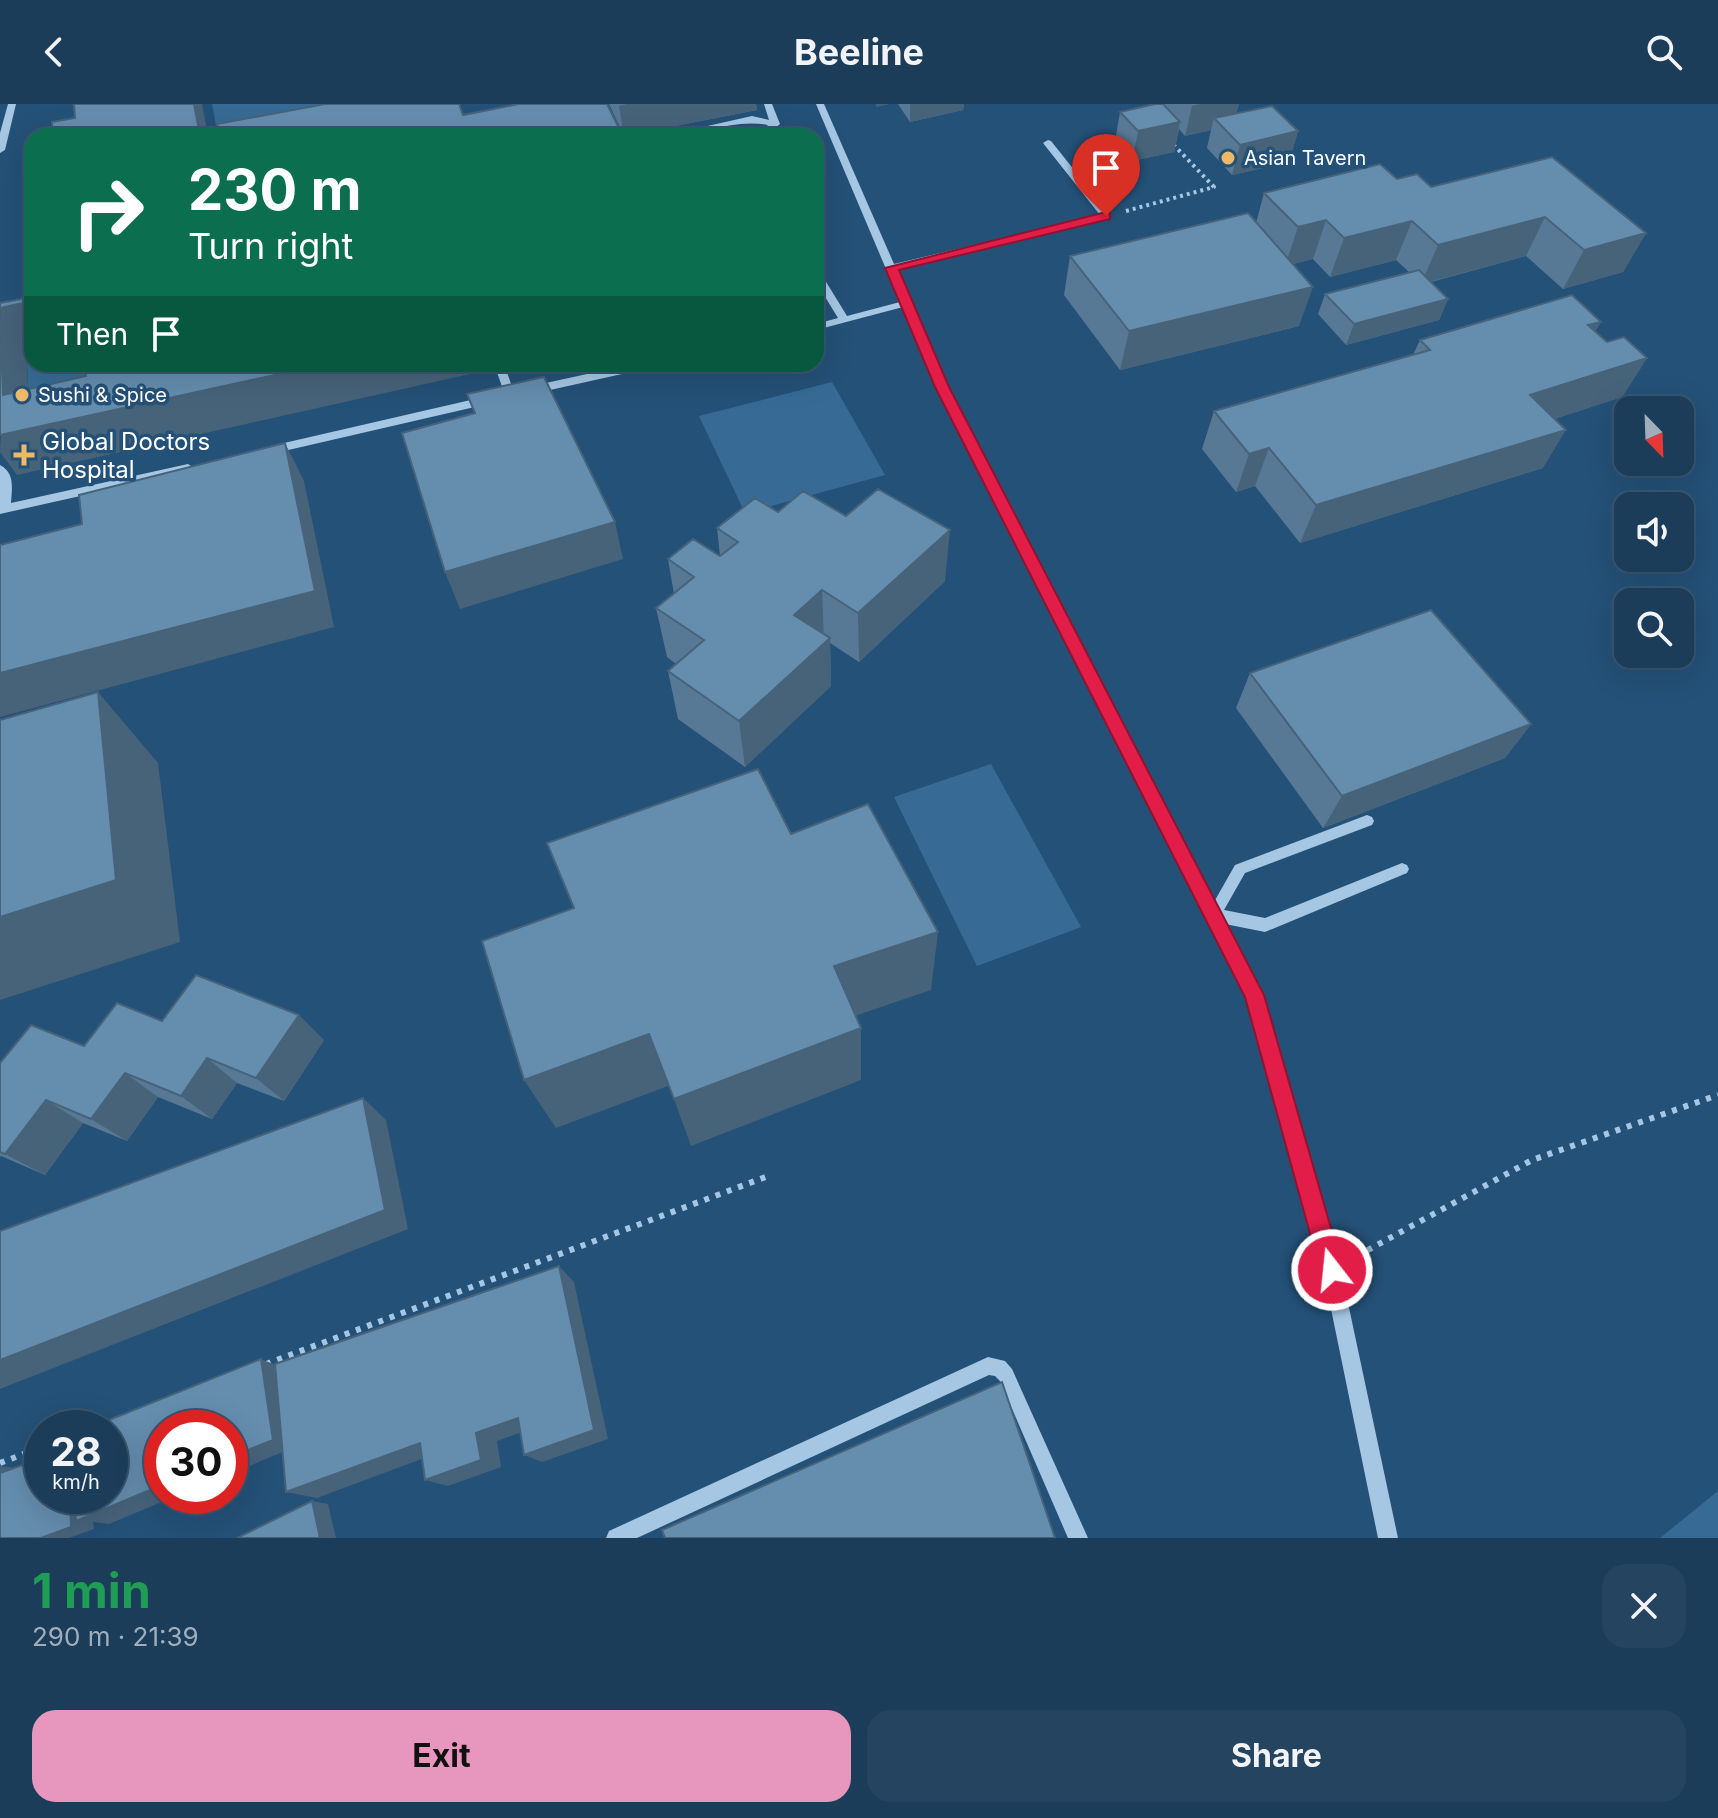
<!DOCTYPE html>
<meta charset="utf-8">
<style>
:root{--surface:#1b3d5a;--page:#244460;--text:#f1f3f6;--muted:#a0aebb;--line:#395670;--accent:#e797bd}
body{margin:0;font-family:Inter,sans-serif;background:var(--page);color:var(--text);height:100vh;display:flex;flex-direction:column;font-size:30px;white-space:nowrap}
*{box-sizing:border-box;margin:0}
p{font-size:26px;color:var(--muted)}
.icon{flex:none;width:44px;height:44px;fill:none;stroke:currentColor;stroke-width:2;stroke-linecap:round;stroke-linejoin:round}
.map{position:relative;height:1434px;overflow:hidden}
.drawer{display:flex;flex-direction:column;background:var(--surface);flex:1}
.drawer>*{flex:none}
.hud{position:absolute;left:24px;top:24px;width:800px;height:244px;border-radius:24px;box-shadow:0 8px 32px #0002,0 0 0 2px var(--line);background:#0b6e4f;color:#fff;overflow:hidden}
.needle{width:52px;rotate:157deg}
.fabs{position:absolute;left:1614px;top:292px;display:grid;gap:16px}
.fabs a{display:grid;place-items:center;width:80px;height:80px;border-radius:16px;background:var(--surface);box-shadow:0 8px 32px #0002,0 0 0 2px var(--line);font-size:40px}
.speed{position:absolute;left:24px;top:1306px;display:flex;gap:16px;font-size:40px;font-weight:700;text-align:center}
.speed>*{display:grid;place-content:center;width:104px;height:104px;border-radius:50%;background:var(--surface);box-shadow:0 8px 32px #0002,0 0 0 2px var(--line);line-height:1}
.speed small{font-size:20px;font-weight:400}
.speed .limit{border:12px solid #d22;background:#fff;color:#111}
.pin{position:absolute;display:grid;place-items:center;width:68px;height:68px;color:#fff;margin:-82px -34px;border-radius:50% 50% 50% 0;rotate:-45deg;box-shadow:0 0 8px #0007}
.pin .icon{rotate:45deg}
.me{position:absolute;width:88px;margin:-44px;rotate:344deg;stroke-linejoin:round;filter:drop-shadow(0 0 6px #0008)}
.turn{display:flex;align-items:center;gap:28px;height:168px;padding:0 32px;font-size:36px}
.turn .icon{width:104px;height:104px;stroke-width:2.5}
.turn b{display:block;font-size:56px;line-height:68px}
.then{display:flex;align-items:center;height:76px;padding:0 32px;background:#0003;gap:16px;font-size:30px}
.round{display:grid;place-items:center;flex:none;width:84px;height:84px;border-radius:24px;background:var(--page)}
.summary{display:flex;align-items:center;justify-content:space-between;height:136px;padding:0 32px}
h1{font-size:48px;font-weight:700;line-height:60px;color:#1e9e55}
.action{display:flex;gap:16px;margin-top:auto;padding:16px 32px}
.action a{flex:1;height:92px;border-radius:24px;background:var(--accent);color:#111;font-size:32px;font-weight:700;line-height:92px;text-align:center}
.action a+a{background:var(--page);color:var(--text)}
header{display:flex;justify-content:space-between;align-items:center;height:104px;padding:0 32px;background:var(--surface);font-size:36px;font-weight:700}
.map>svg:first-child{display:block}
.green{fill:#376b95}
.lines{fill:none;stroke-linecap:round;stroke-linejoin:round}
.path-far1{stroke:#a5c7e3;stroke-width:4;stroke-dasharray:3 4;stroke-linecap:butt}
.path{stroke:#a5c7e3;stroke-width:6;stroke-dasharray:5 7;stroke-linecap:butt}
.minor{fill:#a5c7e3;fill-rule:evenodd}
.wall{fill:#577996}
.shaded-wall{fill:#47637a}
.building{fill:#658dae;stroke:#47637a;stroke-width:2}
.route{fill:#e11d48;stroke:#92132f;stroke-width:2}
.poi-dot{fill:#eeba69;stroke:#245178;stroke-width:3}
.labels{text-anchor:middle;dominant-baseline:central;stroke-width:7;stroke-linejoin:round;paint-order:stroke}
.far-poi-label{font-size:20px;fill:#fff;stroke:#245178;text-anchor:start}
.poi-label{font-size:24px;fill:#fff;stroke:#245178;text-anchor:start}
</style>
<header><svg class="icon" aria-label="back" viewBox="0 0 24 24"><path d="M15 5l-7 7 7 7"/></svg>Beeline<svg class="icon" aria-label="search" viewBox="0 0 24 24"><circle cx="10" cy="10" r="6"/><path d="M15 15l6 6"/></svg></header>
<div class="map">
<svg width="1718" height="1434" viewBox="0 0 1718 1434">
<rect width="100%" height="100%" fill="#245178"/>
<path class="green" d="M212,0h243l-165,32h-72z
M32,241v19h72l-73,69 -5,-86z
M832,278l53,93 -140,38 -46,-97z
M991,660l90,163 -104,39 -83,-169z
M1718,1387v47h-58z"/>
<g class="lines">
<path class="path-far1" d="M1126,107l88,-24 -44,-46"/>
<path class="path" d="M1357,1152l175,-96 186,-65
M266,1260l505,-189
M0,1359l42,-16"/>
<path class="minor" d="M8,0h8l-11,46 -5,3v-20z
M764,0h8l8,20 -14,12h-10l12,-11c-34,-7 -70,11 -105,11l89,-20 17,4z
M816,0h8l70,160 206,-49 -57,-72 5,-3 3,1 60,75 -214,54 50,117 267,515 21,-37 132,-50 5,2 2,4 -2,4 -127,48 -21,37 41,8 137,-55 5,2 2,4 -2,4 -142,59 -40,-8 37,71 79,275 57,268h-20l-55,-268 -76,-274 -310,-609 -34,-80 -87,23v-6l22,-6 -22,-36v-11l4,1 27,44 53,-14z
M494,260h10l11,31 -1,3 -4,1 -5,-4z
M633,260h21l-5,4 -117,26 -5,-4 5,-4z
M488,292l6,4 -2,3 -221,51 -6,-4 6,-4z
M188,360l6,4 -2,3 -192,43v-49c15,8 12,23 11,38z
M988,1253l17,4 7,8 76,169h-20l-68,-157 -5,-5 -6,-1 -352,163h-31l3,-7z"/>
</g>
<path class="wall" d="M609,0h147l1,6 -133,26z
M898,0h66l-1,6 -53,12z
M1155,0h84l-3,9 62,18 -9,31 -57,13 -25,-27 4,-18 -26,6 -6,-7 -5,23 -42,9 -17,-19 5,-30z
M1397,75l249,54 -23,39 -60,17 -37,-33 -95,26 17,17 -9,21 -93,25 -28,-31 7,-20 84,-22 -13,-12 -66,17 -17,-18 -20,5 6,62 -179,44 -56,-75 6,-39 186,-33 8,-30z
M1601,218l-6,9 12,11 40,16 -25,39 -68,22 -11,49 -243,75 -45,-57 -19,6 -34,-43 12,-38 199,-56 7,-15z
M778,408l167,69 -86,81 -29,-19 1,43 -86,81 -67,-48 -10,-48 8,-7 -9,-7 -11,-49 18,-14 -6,-35 52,-3 -3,-28z
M1250,569l281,51 -26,34 -182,70 -87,-120z
M162,917l162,19 -40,61 -47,-18 -25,36 -54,-22 -31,44 -44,-18 -38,52 -44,-19 -1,1v-94l84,-17z"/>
<path class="shaded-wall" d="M194,0h8l6,32h-8z
M627,0h129l1,6 -133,26 -5,-30z
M876,0h14l-14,3z
M910,0h54l-1,6 -53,12z
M1201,0h38l-6,21 -19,-7 -3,12 -26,6 7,-30z
M1180,18l-6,30 -42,9 6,-30z
M1298,27l-9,31 -57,13 8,-30z
M1545,113l-19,39 -105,28 17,-39z
M1326,116l-13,39 -28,7 13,-39z
M1412,117l-16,39 -66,17 14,-39z
M1646,129l-23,39 -60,17 21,-39z
M1313,183l-14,39 -179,44 9,-39z
M1448,195l-9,21 -93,25 8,-21z
M32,197v44l-6,2 4,81 295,-64h142l3,10 -453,101 -17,-23 3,-57 -3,-87z
M1601,218l-23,39 10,-36z
M1647,254l-25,39 -114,37 22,-39z
M1566,326l-23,38 -243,75 16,-38z
M285,339l19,38 30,146 -334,90v-44z
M1269,344l-14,38 -19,6 13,-38z
M615,418l8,37 -163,50 -15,-37z
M950,426l-5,51 -86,81 -1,-49z
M822,486l2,50 -30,-25z
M830,534l1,48 -86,81 -6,-46z
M98,588l60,71 22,179 -180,58v-83z
M1531,620l-26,34 -182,70 19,-32z
M938,828l-7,58 -94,32 -3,-56z
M299,911l25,25 -40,61 -28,-23z
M861,924v52l-170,66 -17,-47z
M649,930l19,52 -112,42 -32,-48z
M207,954l30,25 -25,36 -31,-23z
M125,969l33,24 -31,44 -36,-22z
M363,994l23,22 22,109 -408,160v-29z
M46,996l37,23 -38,52 -40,-21z
M559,1162l15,16 34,157 -66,23 -18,-7z
M261,1255l24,10 12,77 -67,28v-17z
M518,1314l18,9 -39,14 4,26 -53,19 -23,-6 51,-47z
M420,1339l23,8 -126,47 -31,-6z
M0,1362l15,2 -15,70z
M162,1381v11h14l-67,28 -16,-2 1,7 -25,9h-28l29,-42h23z
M312,1397l16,3 8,34h-16z"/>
<path class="building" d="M74,0h120l6,32h-147l-1,-14 23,-4z
M325,0h134l4,11 56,-11h88l16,32h-403l-3,-12z
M1155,0h8l17,18 -42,9 -18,-19z
M1272,2l26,25 -58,14 -26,-27z
M1552,53l94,76 -62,17 -39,-33 -107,28 -26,-24 -68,17 -18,-18 -28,7 -34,-34 116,-29 17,15 20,-5 14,13z
M1248,109l65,74 -184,44 -59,-75z
M1419,166l29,29 -94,25 -29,-30z
M1572,191l29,27 -13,3 19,17 17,-5 23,21 -117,37 36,35 -250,75 -47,-57 -20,6 -35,-43 216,-61 -10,-10z
M32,193v4l-32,7v-5z
M0,213l3,78 83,-19 -2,-12h241l-325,71z
M544,273l71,145 -170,50 -43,-139 73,-20 -8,-19z
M285,339l30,148 -315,82v-128l82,-21 -3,-29z
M878,385l72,41 -92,83 -36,-23 -28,25 36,23 -91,83 -71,-50 36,-31 -48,-32 38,-31 -26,-18 25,-20 27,17 18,-14 -21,-14 38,-30 23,14 25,-21 43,25z
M1431,506l100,114 -189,72 -92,-123z
M98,588l18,188 -116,37v-197z
M758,665l33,65 77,-30 70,128 -104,34 27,62 -187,71 -25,-65 -125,46 -42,-139 92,-33 -27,-65z
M196,871l103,40 -43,63 -49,-20 -26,38 -56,-23 -34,46 -45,-19 -41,54 -5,-2v-89l31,-38 53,21 33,-43 45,18z
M363,994l22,112 -385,150v-129z
M559,1162l35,164 -70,25 -6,-37 -42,15 5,27 -56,20 -5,-37 -134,49 -11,-128z
M261,1255l12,81 -43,17v-29h-68v57l-86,36 -2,-25h36v-68h-21z
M1002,1278l53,156h-390l-3,-8z
M42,1354v38h28l1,31 -30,11h-41v-65z
M312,1397l8,37h-83z"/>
<path class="route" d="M1106,108l4,1v6l-211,51 50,117 315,608 79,275 -4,8 -7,3 -8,-3 -4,-8 -75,-273 -310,-610 -50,-119z"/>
<g class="poi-dot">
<circle cx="1228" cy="54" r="8"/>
<circle cx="22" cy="291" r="8"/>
<path d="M20 339h8v8h8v8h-8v8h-8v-8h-8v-8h8z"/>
</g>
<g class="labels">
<g class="far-poi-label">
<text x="1244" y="54">Asian Tavern</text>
<text x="38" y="291">Sushi &amp; Spice</text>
</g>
<g class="poi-label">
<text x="42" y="337">Global Doctors<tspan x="42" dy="28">Hospital</tspan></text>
</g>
</g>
</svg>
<div class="fabs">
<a><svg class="needle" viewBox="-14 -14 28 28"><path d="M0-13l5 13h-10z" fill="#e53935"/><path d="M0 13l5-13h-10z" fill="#a0aebb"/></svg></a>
<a><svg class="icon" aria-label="sound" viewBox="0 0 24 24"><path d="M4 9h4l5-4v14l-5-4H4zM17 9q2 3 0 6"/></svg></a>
<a><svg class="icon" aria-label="search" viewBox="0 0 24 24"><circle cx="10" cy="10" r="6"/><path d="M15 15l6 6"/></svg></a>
</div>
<div class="speed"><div>28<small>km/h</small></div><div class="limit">30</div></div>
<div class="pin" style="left:1106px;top:112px;background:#d93025"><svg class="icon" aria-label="arrive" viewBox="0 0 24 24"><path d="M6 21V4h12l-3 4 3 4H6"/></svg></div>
<svg class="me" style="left:1332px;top:1166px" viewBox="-20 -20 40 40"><circle r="17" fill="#e11d48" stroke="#fff" stroke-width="3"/><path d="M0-11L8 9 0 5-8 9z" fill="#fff"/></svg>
<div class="hud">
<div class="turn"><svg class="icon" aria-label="right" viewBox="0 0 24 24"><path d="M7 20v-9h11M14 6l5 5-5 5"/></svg><div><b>230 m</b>Turn right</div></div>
<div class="then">Then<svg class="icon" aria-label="arrive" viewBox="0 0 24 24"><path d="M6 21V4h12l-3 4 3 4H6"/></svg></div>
</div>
</div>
<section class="drawer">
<div class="summary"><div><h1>1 min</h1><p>290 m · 21:39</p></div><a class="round"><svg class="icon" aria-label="close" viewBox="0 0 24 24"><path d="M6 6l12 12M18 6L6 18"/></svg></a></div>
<div class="action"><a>Exit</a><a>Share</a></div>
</section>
